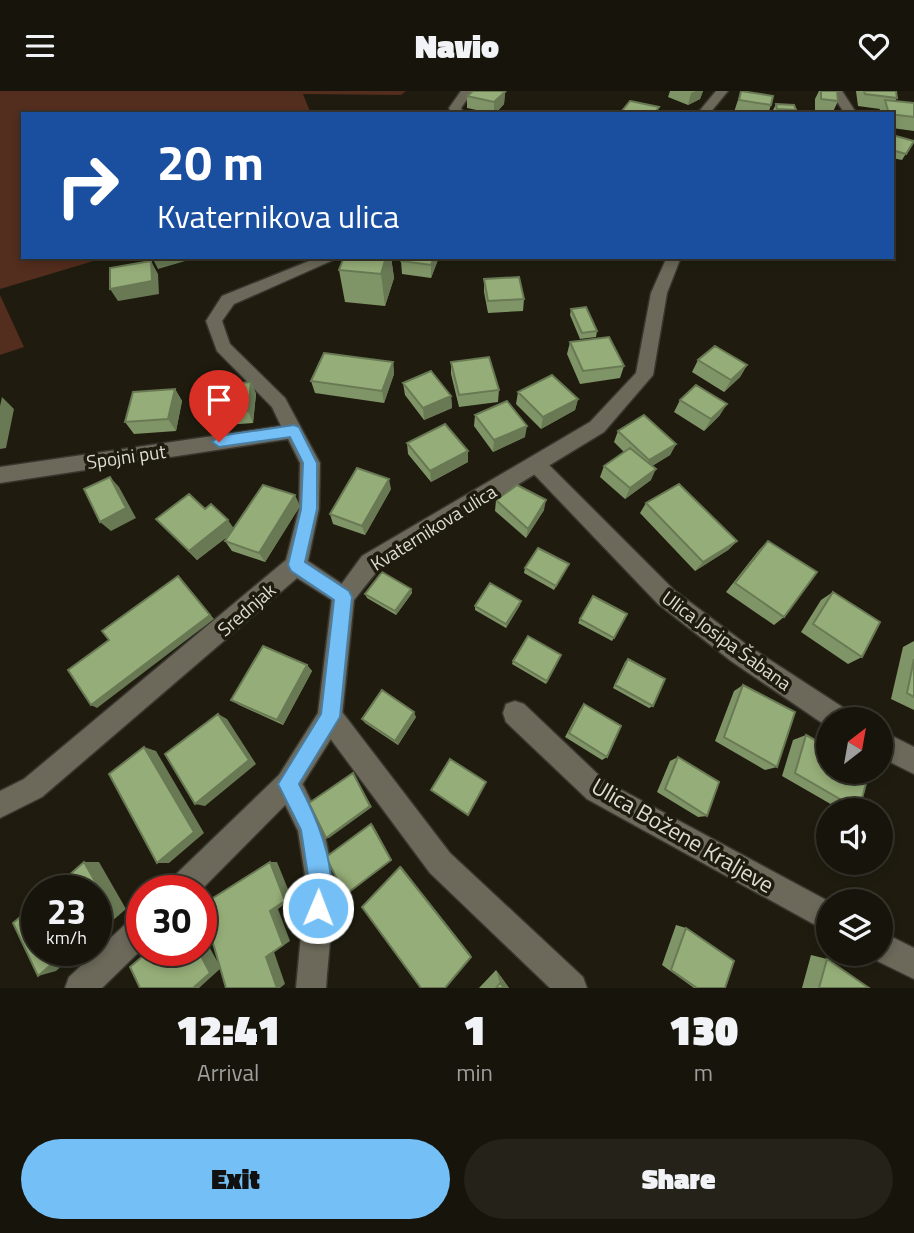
<!DOCTYPE html>
<meta charset="utf-8">
<style>
:root{--surface:#17150b;--page:#242219;--text:#f1f3f6;--muted:#9e9f9d;--line:#36342c;--accent:#74c0f6}
body{margin:0;font-family:"Titillium Web",sans-serif;background:var(--page);color:var(--text);height:100vh;display:flex;flex-direction:column;font-size:26px;white-space:nowrap}
*{box-sizing:border-box;margin:0}
p{font-size:23px;color:var(--muted)}
.icon{flex:none;width:38px;height:38px;fill:none;stroke:currentColor;stroke-width:2;stroke-linecap:round;stroke-linejoin:round}
.map{position:relative;height:897px;overflow:hidden}
.sheet{display:flex;flex-direction:column;background:var(--surface);flex:1}
.sheet>*{flex:none}
.guide{position:absolute;left:21px;top:21px;width:873px;height:147px;border-radius:0px;box-shadow:0 4px 10px #0003,0 0 0 2px var(--line);background:#1a4fa0;color:#fff;overflow:hidden}
.needle{width:46px;rotate:31deg}
.tools{position:absolute;left:816px;top:616px;display:grid;gap:14px}
.tools a{display:grid;place-items:center;width:77px;height:77px;border-radius:50%;background:var(--surface);box-shadow:0 4px 10px #0003,0 0 0 2px var(--line);font-size:35px}
.speed{position:absolute;left:21px;top:784px;display:flex;gap:14px;font-size:35px;font-weight:700;text-align:center}
.speed>*{display:grid;place-content:center;width:91px;height:91px;border-radius:50%;background:var(--surface);box-shadow:0 4px 10px #0003,0 0 0 2px var(--line);line-height:1}
.speed small{font-size:18px;font-weight:400}
.speed .limit{border:10px solid #d22;background:#fff;color:#111}
.pin{position:absolute;display:grid;place-items:center;width:60px;height:60px;color:#fff;margin:-72px -30px;border-radius:50% 50% 50% 0;rotate:-45deg;box-shadow:0 0 7px #0007}
.pin .icon{rotate:45deg}
.me{position:absolute;width:77px;margin:-38px;rotate:1deg;stroke-linejoin:round;filter:drop-shadow(0 0 5px #0008)}
.turn{display:flex;align-items:center;gap:24px;height:147px;padding:0 21px;font-size:32px}
.turn .icon{width:91px;height:91px;stroke-width:2.5}
.turn b{display:block;font-size:49px;line-height:60px}
.eta{display:flex;justify-content:space-evenly;align-items:center;height:119px;text-align:center}
.eta b{font-size:42px;font-weight:800;line-height:49px}
.primary-button{display:flex;gap:14px;margin-top:auto;padding:14px 21px}
.primary-button a{flex:1;height:80px;border-radius:42px;background:var(--accent);color:#111;font-size:28px;font-weight:800;line-height:80px;text-align:center}
.primary-button a+a{background:var(--page);color:var(--text)}
header{display:flex;justify-content:space-between;align-items:center;height:91px;padding:0 21px;background:var(--surface);font-size:32px;font-weight:800}
.map>svg:first-child{display:block}
.green{fill:#532d1d}
.lines{fill:none;stroke-linecap:round;stroke-linejoin:round}
.minor-casing{stroke:#38362f;stroke-width:3}
.tertiary-casing{stroke:#38362f;stroke-width:3}
.minor{fill:#6c695a;fill-rule:evenodd}
.tertiary{fill:#6c695a;fill-rule:evenodd}
.wall{fill:#809567}
.shaded-wall{fill:#687954}
.building{fill:#95ad78;stroke:#687954;stroke-width:2}
.route{fill:#74c0f6;stroke:#4b7da0;stroke-width:2}
.labels{text-anchor:middle;dominant-baseline:central;stroke-width:7;stroke-linejoin:round;paint-order:stroke}
.street-label{font-size:19px;fill:#dddcd3;stroke:#1f1c0f}
.near-street-label{font-size:23px;fill:#dddcd3;stroke:#1f1c0f}
</style>
<header><svg class="icon" aria-label="menu" viewBox="0 0 24 24"><path d="M4 6h16M4 12h16M4 18h16"/></svg>Navio<svg class="icon" aria-label="heart" viewBox="0 0 24 24"><path d="M12 20l-8-8c-3-5 5-10 8-4 3-6 11-1 8 4z"/></svg></header>
<div class="map">
<svg width="914" height="897" viewBox="0 0 914 897">
<rect width="100%" height="100%" fill="#1f1c0f"/>
<path class="green" d="M0,0h406l-5,4 -98,-1 8,20h-288v143h84l-107,32z
M0,204l24,52 -24,8z"/>
<g class="lines">
<defs>
<path id="minor" d="M461,0h12l-12,17 3,6h-12l-3,-6z
M716,0h12l-19,23h-12z
M319,166h21l-106,47 -12,17 8,23 55,54 35,65 -1,46 -11,52 43,29 3,7 -3,7 -8,3 -46,-29 -255,219 -42,21v-27l24,-12 262,-219 13,-51 1,-46 -12,-24 -288,44v-16l281,-41 -9,-19 -55,-56 -11,-30 16,-25z
M536,365l7,3 131,131 73,55 100,65 3,9h-22v8l-97,-66 -73,-57 -129,-135 -3,-5 3,-5z
M515,610l9,3 81,77 223,120v31l-241,-133 -81,-77 -3,-9 3,-9z
M330,614l9,3 111,145 133,124 4,11h-37l-120,-115 -109,-147 -3,-9 3,-9z
M880,639l34,17v27l-34,-17z
M288,680c13,5 16,16 22,28 33,63 21,121 16,189h-30l10,-106 -8,-51 -23,-47 4,-9z
M880,840l34,17v31l-45,-22 -1,-3h12z"/>
<path id="tertiary" d="M830,0h12l15,23h-12z
M667,166h14l-14,36 -14,82 -49,57 -226,138 -24,30 -12,117 -3,9 -42,67 -97,98h-35l4,-10 110,-106 39,-62 14,-116 30,-41 228,-134 46,-49 15,-80z
M142,822v36l-40,39h-37l4,-11 63,-59z"/>
</defs>
<use href="#minor" class="minor-casing"/>
<use href="#tertiary" class="tertiary-casing"/>
<use href="#minor" class="minor"/>
<use href="#tertiary" class="tertiary"/>
</g>
<path class="wall" d="M670,0h33l-3,8 -12,6 -20,-8z
M741,0l30,14 -3,9h-25l-9,-2z
M819,0h18l1,10 -6,13 -17,-2v-13z
M856,0h40l1,7 -2,3 19,2v28l-22,-3v-14h-14l2,-5 -22,-3z
M505,1l-1,12 -9,10 -28,-6v-12z
M776,13l20,6 -2,4h-20l-1,-4z
M892,44l22,6 -12,19 -10,-2z
M344,166h47l3,21 -9,28 -40,-4 -6,-32z
M439,166l-8,21 -29,-4 -1,-13z
M484,188l40,20 -1,12 -35,2 -4,-21z
M571,218l26,22 -1,6 -16,2 -10,-24z
M570,251l54,24 -4,12 -40,6 -13,-30z
M698,269l49,5 -7,12 -16,15 -32,-20z
M393,271l1,12 -10,29 -69,-10 -4,-12z
M451,271l48,28 -1,12 -39,5 -8,-33z
M251,291l5,12 -3,29 -41,3 -7,-11z
M403,292l48,13 1,12 -28,12 -19,-25z
M175,298l7,12 -6,30 -42,3 -9,-12z
M518,301l60,7 -3,11 -34,19 -25,-25z
M680,309l40,15 -16,16 -30,-19z
M475,324l50,22 -32,15 -19,-26z
M618,340l58,13 -6,11 -18,11 -1,14 -26,19 -25,-22 4,-11 20,-14 -10,-10z
M407,352l61,8v11l-37,20 -23,-28z
M391,398l-26,46 -32,-11 -3,-10z
M496,409l48,10 -18,28 -31,-27z
M646,412l91,38 -9,9 -33,21 -55,-58z
M300,415l-35,56 -33,-11 -7,-10 6,-7 -34,26 -41,-41 49,-10 29,20z
M768,450l16,76 -10,8 -48,-33 33,-42z
M525,477h42l-13,22 -30,-17z
M411,498l1,4 -16,22 -29,-17 -2,-4z
M833,501l29,65 -14,7 -47,-32 20,-32z
M593,505l21,42 -2,3 -34,-18z
M520,514l-14,23 -31,-18v-4z
M914,550v69l-23,-11 12,-52z
M561,564l-15,29 -34,-20 1,-3z
M628,568l25,47 -4,2 -36,-20 12,-26z
M307,574l5,6 -29,54 -44,-20 -8,-5z
M743,594l34,82 -12,3 -50,-29 19,-50z
M584,613l23,53 -5,3 -37,-23 15,-28z
M416,626l-18,28 -33,-22 -3,-4z
M806,644l53,75h-18l-59,-34 11,-36z
M678,666l29,59 -9,1 -41,-25 13,-31z
M676,834l10,3 39,60h-31l-32,-23z
M811,864l16,4 42,29h-67z
M496,879l13,18h-30z"/>
<path class="shaded-wall" d="M696,0h7l-3,8 -12,6 3,-12z
M505,1l-1,12 -10,10v-12z
M152,166h47l-41,12z
M386,166h5l3,21 -9,28 -4,-32z
M434,166h5l-8,21v-13z
M151,170l7,13 1,20 -41,7 -8,-12z
M393,271l1,12 -10,29 -2,-12z
M747,274l-7,12 -16,15 7,-12z
M251,291l5,12 -3,29 -5,-12z
M175,298l7,12 -6,30 -8,-12z
M451,305l1,12 -28,12 -1,-12z
M2,306l12,12 -8,39 -6,1v-43z
M578,308l-3,11 -34,19 2,-12z
M727,313l-7,11 -16,16 7,-12z
M527,335l-2,11 -32,15 1,-12z
M676,353l-6,11 -26,16 5,-11z
M468,360v11l-37,20 -1,-11z
M656,378l-5,11 -26,19 5,-11z
M110,386l9,10 17,31 -25,13 -11,-9z
M389,388l2,10 -26,46 -3,-9z
M295,404l5,11 -35,56 -6,-9z
M546,409l-2,10 -18,28 2,-9z
M228,429l7,10 -38,30 -8,-9z
M737,450l-9,9 -33,21 8,-9z
M178,485l36,43 -117,89 -6,-3z
M411,498l1,4 -16,22 -1,-4z
M521,510l-1,4 -14,23v-4z
M307,574l5,6 -29,54 -6,-5z
M414,621l2,5 -18,28 -3,-4z
M218,623l9,5 29,45 -51,42 -10,-2z
M144,656l12,4 48,82 -35,30h-12z
M353,682l1,2 18,32 -43,31h-3z
M371,733l2,1 19,35 -47,35z
M84,771h15l27,47 -30,26v-10z
M270,771h7l15,37 -14,10 12,32 -16,11 11,32 -5,4h-3l-11,-31 4,-46z
M401,775l70,89v2l-71,-90z
M201,841l20,36 -22,20h-6l5,-38h3z
M68,859h12l-24,21 -18,5z
M496,879l13,18h-5l-4,-5z"/>
<path class="building" d="M473,0h28l4,1 -11,10 -27,-6z
M741,0l32,5 -2,9 -32,-5z
M821,0h16l1,10 -17,-2z
M864,0h32l1,7 -32,-4z
M885,9l29,3v14l-25,-3z
M630,10l29,6 -5,7h-20l-12,-3z
M776,13l18,1 2,5 -19,-1z
M892,44l22,6 -8,13 -14,-4z
M344,166h42l-5,17 -42,-4z
M402,166h32l-3,8 -30,-4z
M151,170l1,20 -42,8v-21z
M519,186l5,22 -36,2 -4,-22z
M586,216l11,24 -15,2 -11,-24z
M609,246l15,29 -41,5 -13,-29z
M715,255l32,19 -16,15 -33,-20z
M324,262l69,9 -11,29 -71,-10z
M489,266l10,33 -40,5 -8,-33z
M431,280l20,25 -28,12 -20,-25z
M552,284l26,24 -35,18 -25,-25z
M251,291l-3,29 -43,4 4,-29z
M696,294l31,19 -16,15 -31,-19z
M175,298l-7,30 -43,3 8,-30z
M507,310l20,25 -33,14 -19,-25z
M644,324l32,29 -27,16 -31,-29z
M445,333l23,27 -38,20 -23,-28z
M630,357l26,21 -26,19 -26,-22z
M357,377l32,11 -27,47 -32,-12z
M110,386l16,31 -26,14 -16,-33z
M679,393l58,57 -34,21 -57,-59z
M263,394l32,10 -36,58 -34,-12z
M517,394l29,15 -18,29 -32,-29z
M189,403l16,15 6,-5 17,16 -39,31 -33,-32z
M768,450l49,31 -33,45 -49,-34z
M538,457l31,16 -13,22 -31,-18z
M382,481l29,17 -16,22 -30,-17z
M178,485l32,39 -119,90 -23,-35 41,-30 -7,-9z
M490,492l31,18 -15,23 -31,-18z
M833,501l47,30 -18,35 -49,-33z
M593,505l34,18 -13,24 -34,-19z
M528,545l33,19 -14,26 -34,-20z
M263,555l44,19 -30,55 -46,-20z
M628,568l37,20 -12,27 -38,-21z
M914,568v38l-7,-4z
M743,594l52,27 -18,55 -53,-30z
M382,599l32,22 -19,29 -33,-22z
M584,613l37,22 -14,31 -38,-24z
M218,623l31,46 -54,44 -30,-50z
M806,644l22,12v25h41l-10,38 -64,-37z
M144,656l50,85 -37,31 -48,-89z
M678,666l41,25 -12,34 -42,-27z
M450,668l36,23 -18,33 -37,-25z
M353,682l17,33 -44,32 -17,-35z
M371,733l20,36 -46,35 -19,-38z
M84,771l28,49 -16,14v-34h-45z
M270,771l15,39 -15,10 13,34 -17,12 11,31h-51l-24,-83z
M400,776l71,90 -26,31h-24l-59,-81z
M37,812v47h31l-30,26 -25,-53z
M686,837l48,33 -9,27h-28l-26,-18z
M150,859h48l12,23 -17,15h-53l-10,-21z
M827,868l42,29h-50z
M500,892l4,5h-8z"/>
<path class="route" d="M294,334l5,2 18,36v46l-12,53 44,29 3,6 -12,120 -41,67c19,36 43,91 27,132l-8,3 -8,-3 -3,-8 2,-26 -8,-52 -23,-46 43,-70 13,-114 -43,-29 -3,-6 13,-56 2,-46 -13,-26 -71,10 -7,-5 7,-6z"/>
<g class="labels">
<g class="street-label">
<text transform="translate(126 365) rotate(-8)">Spojni put</text>
<text transform="translate(433 436) rotate(-32)">Kvaternikova ulica</text>
<text transform="translate(246 518) rotate(-41)">Srednjak</text>
<text transform="translate(727 549) rotate(36)">Ulica Josipa Šabana</text>
</g>
<g class="near-street-label">
<text transform="translate(683 744) rotate(30)">Ulica Božene Kraljeve</text>
</g>
</g>
</svg>
<div class="tools">
<a><svg class="needle" viewBox="-14 -14 28 28"><path d="M0-13l5 13h-10z" fill="#e53935"/><path d="M0 13l5-13h-10z" fill="#9e9f9d"/></svg></a>
<a><svg class="icon" aria-label="sound" viewBox="0 0 24 24"><path d="M4 9h4l5-4v14l-5-4H4zM17 9q2 3 0 6"/></svg></a>
<a><svg class="icon" aria-label="layers" viewBox="0 0 24 24"><path d="M12 4l9 5-9 5-9-5zM3 14l9 5 9-5"/></svg></a>
</div>
<div class="speed"><div>23<small>km/h</small></div><div class="limit">30</div></div>
<div class="pin" style="left:219px;top:351px;background:#d93025"><svg class="icon" aria-label="arrive" viewBox="0 0 24 24"><path d="M6 21V4h12l-3 4 3 4H6"/></svg></div>
<svg class="me" style="left:318px;top:817px" viewBox="-20 -20 40 40"><circle r="17" fill="#74c0f6" stroke="#fff" stroke-width="3"/><path d="M0-11L8 9 0 5-8 9z" fill="#fff"/></svg>
<div class="guide">
<div class="turn"><svg class="icon" aria-label="right" viewBox="0 0 24 24"><path d="M7 20v-9h11M14 6l5 5-5 5"/></svg><div><b>20 m</b>Kvaternikova ulica</div></div>
</div>
</div>
<section class="sheet">
<div class="eta">
<div><b>12:41</b><p>Arrival</p></div>
<div><b>1</b><p>min</p></div>
<div><b>130</b><p>m</p></div>
</div>
<div class="primary-button"><a>Exit</a><a>Share</a></div>
</section>
